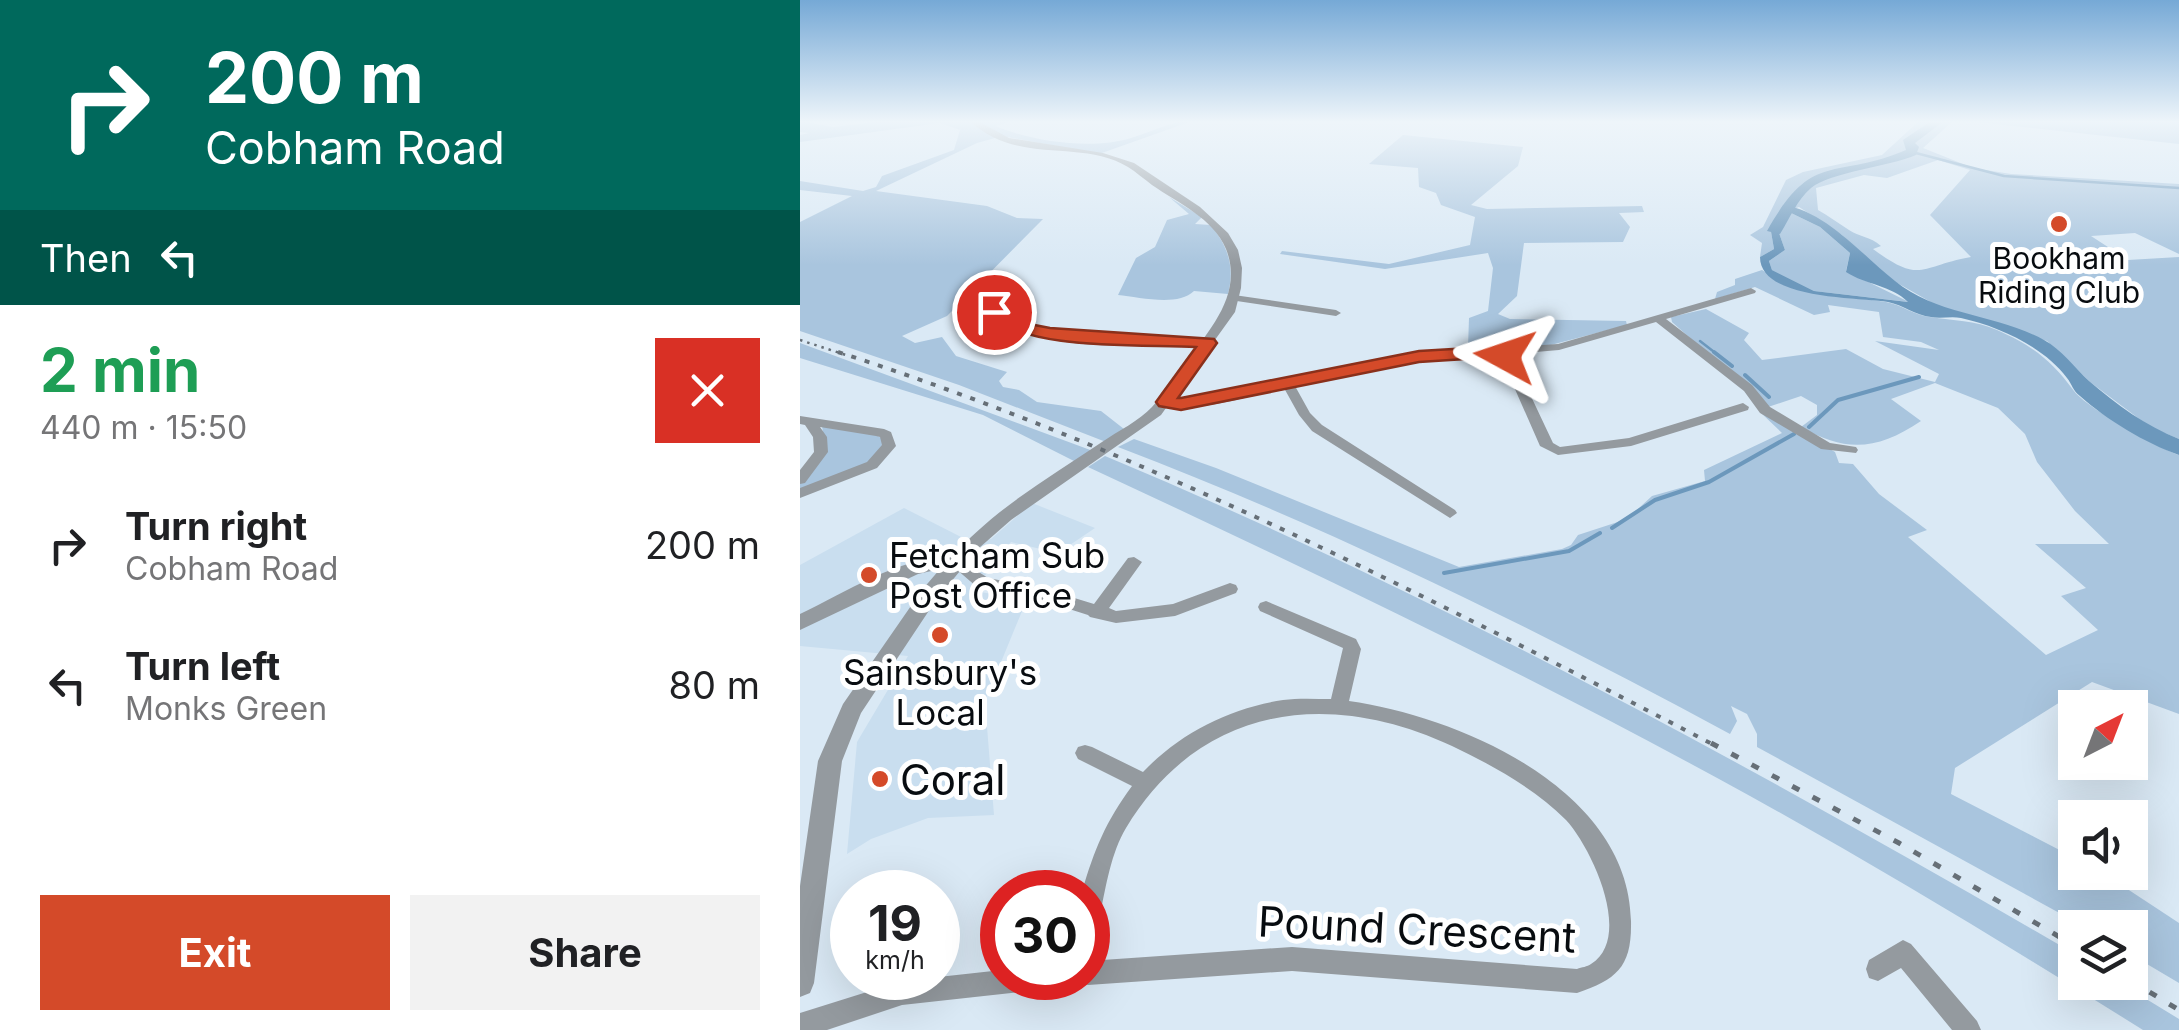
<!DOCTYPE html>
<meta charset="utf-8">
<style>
:root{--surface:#fff;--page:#f2f2f2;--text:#202124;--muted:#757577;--accent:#d44a29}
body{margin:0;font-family:Inter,sans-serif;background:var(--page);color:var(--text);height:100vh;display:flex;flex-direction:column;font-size:38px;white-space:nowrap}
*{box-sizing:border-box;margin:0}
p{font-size:32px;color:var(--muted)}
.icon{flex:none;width:55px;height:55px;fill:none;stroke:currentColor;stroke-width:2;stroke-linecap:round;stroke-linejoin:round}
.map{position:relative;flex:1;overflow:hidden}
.details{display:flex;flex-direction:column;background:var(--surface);width:800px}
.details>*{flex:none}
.banner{background:#00695c;color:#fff;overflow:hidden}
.needle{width:65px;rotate:42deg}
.buttons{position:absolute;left:1258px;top:690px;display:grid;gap:20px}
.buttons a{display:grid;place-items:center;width:90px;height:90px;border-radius:0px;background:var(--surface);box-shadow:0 10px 40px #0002;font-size:50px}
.speed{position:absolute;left:30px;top:870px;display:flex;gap:20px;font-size:50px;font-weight:700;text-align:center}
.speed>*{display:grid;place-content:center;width:130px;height:130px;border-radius:50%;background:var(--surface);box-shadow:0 10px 40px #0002;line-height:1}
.speed small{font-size:25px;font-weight:400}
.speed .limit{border:15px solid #d22;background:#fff;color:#111}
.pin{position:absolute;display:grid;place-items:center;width:85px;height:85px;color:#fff;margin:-42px;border:5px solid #fff;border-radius:50%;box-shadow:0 2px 10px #0007}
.me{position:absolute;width:110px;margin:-55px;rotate:275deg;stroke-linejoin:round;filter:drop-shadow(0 0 8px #0008)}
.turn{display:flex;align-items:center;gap:35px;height:210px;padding:0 40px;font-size:45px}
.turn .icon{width:130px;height:130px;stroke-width:2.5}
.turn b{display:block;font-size:70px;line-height:85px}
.then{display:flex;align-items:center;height:95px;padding:0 40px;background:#0003;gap:20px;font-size:38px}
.round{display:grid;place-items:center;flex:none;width:105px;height:105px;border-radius:0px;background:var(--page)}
.headline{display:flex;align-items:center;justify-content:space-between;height:170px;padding:0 40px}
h1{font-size:60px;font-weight:700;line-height:75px;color:#1e9e55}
.primary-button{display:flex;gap:20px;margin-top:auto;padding:20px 40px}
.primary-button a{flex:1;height:115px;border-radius:0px;background:var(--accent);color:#fff;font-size:40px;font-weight:700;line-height:115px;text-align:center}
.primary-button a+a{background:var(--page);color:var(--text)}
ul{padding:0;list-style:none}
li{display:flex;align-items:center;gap:30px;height:140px;padding:0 40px}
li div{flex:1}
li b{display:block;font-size:38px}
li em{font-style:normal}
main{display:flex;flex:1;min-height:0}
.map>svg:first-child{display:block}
.built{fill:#c9deef}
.green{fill:#a9c5de;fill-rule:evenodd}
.water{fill:#6c98bc;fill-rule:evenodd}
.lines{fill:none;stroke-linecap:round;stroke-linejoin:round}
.stream-far1{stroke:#6c98bc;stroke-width:2.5}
.stream{stroke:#6c98bc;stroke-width:4}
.river{fill:#6c98bc;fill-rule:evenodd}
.minor{fill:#949a9f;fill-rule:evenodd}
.tertiary{fill:#949a9f;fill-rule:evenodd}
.rail-far2{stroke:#666f77;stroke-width:2.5;stroke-dasharray:2.5 5;stroke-linecap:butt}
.rail-far1{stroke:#666f77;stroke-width:4;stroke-dasharray:5 9;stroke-linecap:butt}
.rail{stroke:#666f77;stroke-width:5;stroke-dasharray:8 15;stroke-linecap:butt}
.route{fill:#d44a29;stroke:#8a301b;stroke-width:2.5}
.poi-dot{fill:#d44a29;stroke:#fff;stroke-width:4}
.labels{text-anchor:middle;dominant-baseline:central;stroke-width:10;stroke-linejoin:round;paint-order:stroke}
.far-poi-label{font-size:30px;fill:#080c10;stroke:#fff}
.poi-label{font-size:35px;fill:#080c10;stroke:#fff;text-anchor:start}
.near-poi-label{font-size:42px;fill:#080c10;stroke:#fff;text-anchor:start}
.near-street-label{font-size:42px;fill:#080c10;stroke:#fff}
</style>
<main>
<section class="details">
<div class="banner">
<div class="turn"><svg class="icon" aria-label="right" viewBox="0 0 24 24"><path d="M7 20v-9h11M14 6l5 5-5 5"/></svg><div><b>200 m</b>Cobham Road</div></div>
<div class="then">Then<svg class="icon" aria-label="left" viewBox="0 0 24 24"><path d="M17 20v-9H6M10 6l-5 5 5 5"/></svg></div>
</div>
<div class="headline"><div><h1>2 min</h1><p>440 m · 15:50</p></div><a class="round" style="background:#d93025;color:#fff"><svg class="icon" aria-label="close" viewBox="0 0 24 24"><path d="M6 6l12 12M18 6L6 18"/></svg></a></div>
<ul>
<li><svg class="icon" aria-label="right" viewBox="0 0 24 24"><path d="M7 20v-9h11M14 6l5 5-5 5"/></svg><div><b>Turn right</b><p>Cobham Road</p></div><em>200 m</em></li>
<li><svg class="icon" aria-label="left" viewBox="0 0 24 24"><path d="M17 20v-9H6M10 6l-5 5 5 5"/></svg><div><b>Turn left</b><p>Monks Green</p></div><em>80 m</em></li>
</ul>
<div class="primary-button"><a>Exit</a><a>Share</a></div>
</section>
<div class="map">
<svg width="1379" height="1030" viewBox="0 0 1379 1030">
<rect width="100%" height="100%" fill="#dae9f5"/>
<path class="built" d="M232,503l63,25 -37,25 -47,-11 -38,49 54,8 -42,102 9,114 -66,3 -57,21 -24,15 10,-112 51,-86 -108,-10v-81l104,-57 63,32 24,-1z"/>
<path class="green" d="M0,121l33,6 50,-6h129l-16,5c36,16 97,24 135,12 21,-6 39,-17 61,-17l-93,33 -97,-18 -25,7 -101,48 111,15 30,12 26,1 -96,97 -45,20 13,7 27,-6 14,19 51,16 -8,9 4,6 16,3 18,12 64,9 23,18 -18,13 -147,-57 -159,-54v-109l52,-26 -52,-6v-9l63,10 13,-4 6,-11 72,-26 6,-20 -20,-7 -140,19v-7l9,-2 -9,-1z
M1119,121h34l-30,27 50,20 38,6 168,10v70l-44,-21 -44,3 37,24 51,-3v182l-29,-12 -60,-45 -43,-41 -111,-36 -44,-25 -50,-45 -43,-28 -18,7 -11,12 4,23 -14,8 2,-14 -12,-8 13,-8 23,-47 17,-8 79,-17zM1138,160l32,10 -40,45 41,42c-52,9 -49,28 -98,-8l8,-3c-11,-10 -22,-9 -32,-16 -11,-7 -20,-14 -31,-20l-2,-22 48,-13 23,3z
M1167,121h212v23z
M603,135l120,12 -5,19 -47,39 16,4 155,-3 2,6 -25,1 11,14 -7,15 -99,1 -7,53 -19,18 12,5 116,2 1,4 -80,21 -72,3 -7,-2 1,-29 19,-7 5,-43 -5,-15 -103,16 -105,-15 2,-3 107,13 81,-19 5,-28 -34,-12 -5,-12 -17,-6 -1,-19 -49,-4z
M369,197l33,20 -7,7 16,1c17,22 24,42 17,69l-34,-3c-16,16 -55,6 -76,4l18,-37 19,-11 12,-27 22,-6z
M991,213l29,14 30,26 -4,18 63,31 -95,-11 -42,-21 -3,-9 16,-11 -7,-20z
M962,270c49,31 71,24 124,32 16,3 28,13 44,15 24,4 44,3 67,13 36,16 54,30 77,61 13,17 83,56 105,64v259l-87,-32 -137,86 -4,26 124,64v14l28,1 76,50v60l-49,-29v-26l-45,-1 -328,-180v-13l-10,-20 -16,-8 6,15 -7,13c-198,-107 -402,-207 -612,-287l16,-8 82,29 243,99 103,-18 9,-4 7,-10 49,-16 25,-23 53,-15 -1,-11 78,-37 -23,-22h3l73,41 4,11 14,1 26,30 48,36 -19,7 138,118 52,-25 -37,-34 25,-8 -51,-44h74l-34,-33 -38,-49 -12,-28 -27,-26 -63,-25 -44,16 30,22c-43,29 -75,32 -120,6l16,-12v-10l-16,-9 -33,11 -96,-85 -1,-5 35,-8 43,24 -5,7 18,20 84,-11 37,20 52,13 4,-8 -64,-33 64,9 -18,-8 -38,-5 -4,-25 -51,-7 2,7 -16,3 -59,-28 -40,12 2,-7 18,-7v-6z
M0,343l293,108 -17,11 -93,-47 -183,-57z
M22,426l54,9 9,5c-11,31 -57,40 -85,51v-7l26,-32z
M305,456c335,140 656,315 970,498v28l45,1 59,36v11h-36c-139,-87 -279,-172 -424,-251 -206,-112 -418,-213 -631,-312z"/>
<path class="water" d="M983,205c43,6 79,50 112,76 43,35 102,33 149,59 17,9 31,28 45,41 28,24 57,45 90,58v16c-34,-12 -72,-35 -99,-59 -7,-5 -8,-12 -13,-18 -23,-31 -69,-52 -106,-60 -10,-2 -20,1 -30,-1 -16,-2 -28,-12 -43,-15 -30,-5 -128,-2 -128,-45l14,-8 -4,-23 11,-12zM991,213l29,14 30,26 -4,19c20,13 45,13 62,30l-94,-11 -42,-21 -3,-9 16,-11 -7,-20z"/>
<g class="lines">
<path class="stream-far1" d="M1112,152l92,24 175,12
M900,341l18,14"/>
<path class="stream" d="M914,352l18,14
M945,375l24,22
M1009,427l29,-27 81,-23
M812,528l43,-28 54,-18 85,-48
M644,573l125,-22 31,-18"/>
<path class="river" d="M1131,121h13l-29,22 4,4 -3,8c-29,12 -85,17 -105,33 -14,12 -21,30 -31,46l-13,-3c46,-82 66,-50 139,-81l-3,-10z"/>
<path class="minor" d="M951,288l5,3 -1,2 -89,26 86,66 18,22 60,36 26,4 2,3 -2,3 -35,-4 -61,-36 -16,-22 -88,-69 -97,28 -48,4 42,89 7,4 69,-9 114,-35 6,4 -1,3 -117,36 -73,9 -18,-9 -40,-91 -81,6 -124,25 15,27 12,12 133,85 2,3 -7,5 -138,-87 -13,-16 -15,-27c-30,7 -99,29 -124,14l6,-4 29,1 224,-46 139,-9z
M434,295l102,15 5,3 -5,3 -106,-16v-4z
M177,299c17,7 30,21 48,27 52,18 128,12 183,14l6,3 -6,3c-60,-1 -148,6 -202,-20 -12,-5 -22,-15 -33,-22l-1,-2z
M0,416l84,13 7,3 5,14 -19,22 -77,30v-10l67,-26 15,-17 -2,-8 -4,-1 -56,-9 7,10 1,15 -23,31 -5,1v-14l14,-18 -1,-15 -8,-12 -5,-1z
M334,557l8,5 -33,46 7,3 57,-7 57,-21 6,2 2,4 -2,4 -61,23 -59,7 -26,-6 -2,-2 -44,-14 -67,-14 -28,-24 8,-5 31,20 57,11 49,15 34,-46z
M466,601l90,38 5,10 -12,52c111,16 280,88 282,220 1,46 -14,58 -54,72l-285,-22 -204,14 -9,-3 -1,-4h10v-17l204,-14 285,22c5,-2 10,-2 14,-5 43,-27 0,-117 -25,-144 -32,-32 -74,-55 -114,-74 -124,-58 -252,-41 -326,82 -15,25 -20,58 -26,87l-4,8 -8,3v-34h-6c12,-42 24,-71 50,-106l-54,-27 -3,-6 3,-6 7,-2 7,2 51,25c37,-39 87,-64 140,-72 15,-2 32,-1 48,-1l12,-51 -83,-37 -2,-4 2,-4z
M1103,940l8,4 66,77 4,9h-29l-51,-62 -23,13 -9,-3 -3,-9 3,-9z
M202,970v8h48l-3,9 -9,3 -136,15 -75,25h-27v-17l102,-32z"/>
<path class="tertiary" d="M170,121h8l31,17 94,15 31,10 66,44 28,26 10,17 4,18 -1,20 -6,24 -74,103 -150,105 -32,28 -43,52 -75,113 -19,48 -28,222 -4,10 -10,4v-111l18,-125 25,-57 79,-114 18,-21 -22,5 -118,56v-16c47,-22 98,-57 152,-57 42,-48 98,-80 150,-115 16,-11 37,-21 50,-35 12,-13 22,-29 32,-43 25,-33 60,-70 42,-115 -13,-31 -48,-46 -74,-64 -8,-6 -16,-13 -24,-18 -48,-29 -110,-1 -158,-46z"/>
<path class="rail-far2" d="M0,340l46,15"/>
<path class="rail-far1" d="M38,352c307,99 593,246 878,394"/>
<path class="rail" d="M911,743l188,100 176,103
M1330,980l49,30"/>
</g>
<linearGradient id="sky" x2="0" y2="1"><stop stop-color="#76a9d6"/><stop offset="0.46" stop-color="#eef5fa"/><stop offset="1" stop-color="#eef5fa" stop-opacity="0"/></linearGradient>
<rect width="1379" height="265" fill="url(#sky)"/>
<path class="route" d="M194,307l25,15 31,6 164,11 3,4 -39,55h3l238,-47 85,-5 7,2 3,8 -9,6 -8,-5 -78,5 -238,48 -22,-4 -3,-4 40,-55c-55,-3 -172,5 -210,-35z"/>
<g class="poi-dot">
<circle cx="1259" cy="224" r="10"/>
<circle cx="69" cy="575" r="10"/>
<circle cx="140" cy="635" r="10"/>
<circle cx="80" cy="779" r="10"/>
</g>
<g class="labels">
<g class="far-poi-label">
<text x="1259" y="258">Bookham<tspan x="1259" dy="34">Riding Club</tspan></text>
</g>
<g class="poi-label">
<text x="89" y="555">Fetcham Sub<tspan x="89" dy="40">Post Office</tspan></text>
<text x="140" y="672" text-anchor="middle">Sainsbury's<tspan x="140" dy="40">Local</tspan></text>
</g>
<g class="near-poi-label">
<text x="100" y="779">Coral</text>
</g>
<g class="near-street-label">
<text transform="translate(617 929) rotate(3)">Pound Crescent</text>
</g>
</g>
</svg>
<div class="buttons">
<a><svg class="needle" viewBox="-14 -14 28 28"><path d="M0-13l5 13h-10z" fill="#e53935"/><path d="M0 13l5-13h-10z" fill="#757577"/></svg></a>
<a><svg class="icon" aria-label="sound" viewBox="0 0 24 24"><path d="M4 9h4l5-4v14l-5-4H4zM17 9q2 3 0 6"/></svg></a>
<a><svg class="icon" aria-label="layers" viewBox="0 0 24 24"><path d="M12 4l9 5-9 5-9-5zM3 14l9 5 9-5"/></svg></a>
</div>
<div class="speed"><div>19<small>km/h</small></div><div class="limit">30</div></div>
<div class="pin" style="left:194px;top:312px;background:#d93025"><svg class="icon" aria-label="arrive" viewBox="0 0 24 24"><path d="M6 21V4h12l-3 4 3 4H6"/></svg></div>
<svg class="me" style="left:705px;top:356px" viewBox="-20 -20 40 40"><path d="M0-17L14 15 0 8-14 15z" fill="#d44a29" stroke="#fff" stroke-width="4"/></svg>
</div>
</main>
